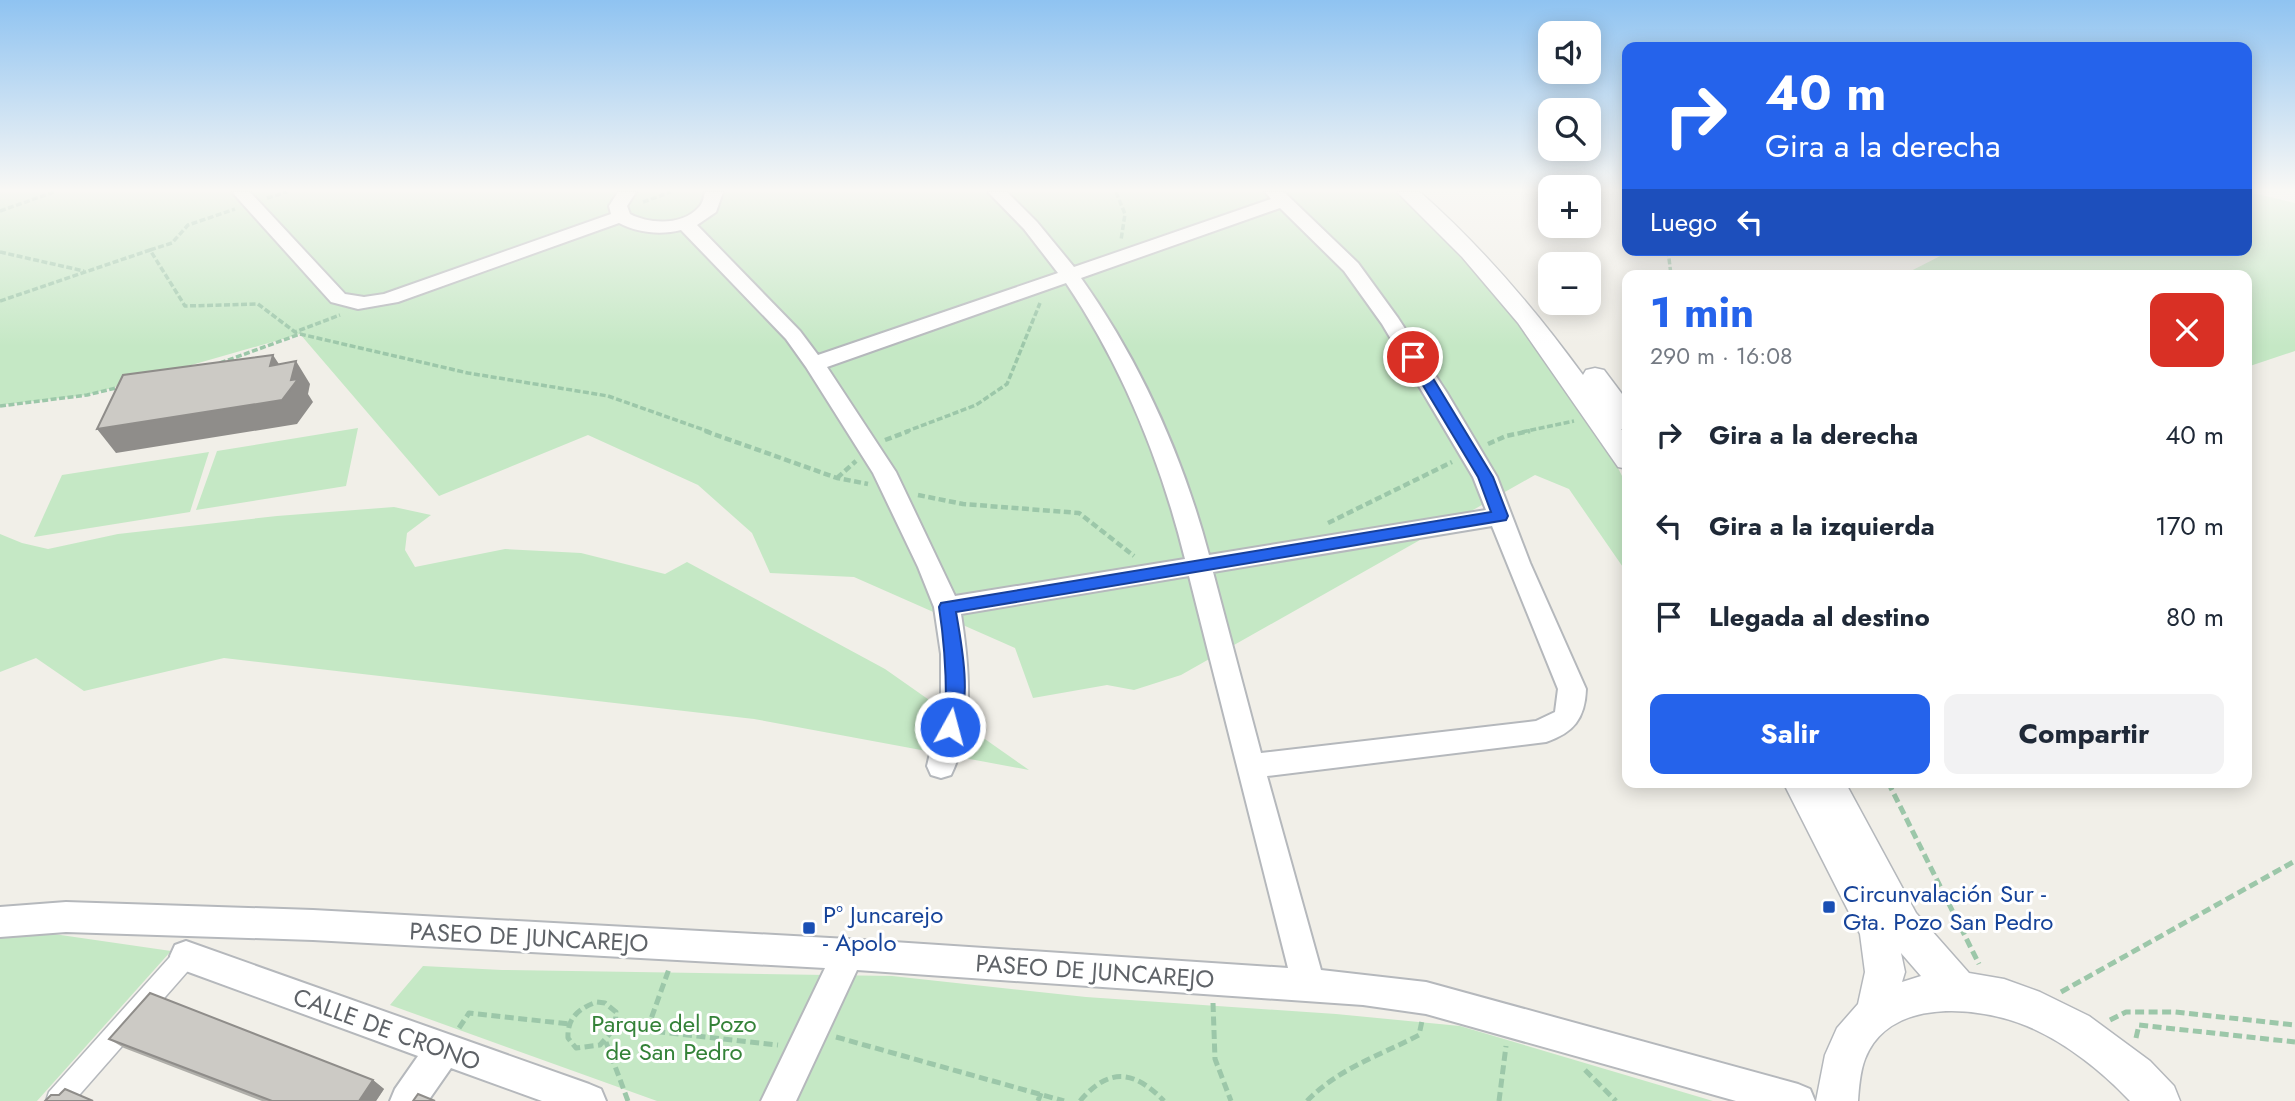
<!DOCTYPE html>
<html lang="es">
<meta charset="utf-8">
<style>
:root{--surface:#fff;--page:#f2f2f3;--text:#1f2937;--muted:#747a83;--accent:#2563eb}
body{margin:0;font-family:Jost,sans-serif;background:var(--page);color:var(--text);height:100vh;display:flex;flex-direction:column;font-size:26px;white-space:nowrap}
*{box-sizing:border-box;margin:0}
p{font-size:23px;color:var(--muted)}
.icon{flex:none;width:38px;height:38px;fill:none;stroke:currentColor;stroke-width:2;stroke-linecap:round;stroke-linejoin:round}
.map{position:relative;flex:1;overflow:hidden}
.panel{position:absolute;left:1622px;top:270px;width:630px;height:518px;display:flex;flex-direction:column;background:var(--surface);border-radius:14px;box-shadow:0 4px 18px #0003}
.panel>*{flex:none}
.hud{position:absolute;left:1622px;top:42px;width:630px;height:214px;border-radius:14px;box-shadow:0 4px 18px #0003;background:#2563eb;color:#fff;overflow:hidden}
.fabs{position:absolute;left:1538px;top:21px;display:grid;gap:14px}
.fabs a{display:grid;place-items:center;width:63px;height:63px;border-radius:14px;background:var(--surface);box-shadow:0 4px 18px #0003;font-size:35px}
.pin{position:absolute;display:grid;place-items:center;width:60px;height:60px;color:#fff;margin:-30px;border:4px solid #fff;border-radius:50%;box-shadow:0 2px 7px #0007}
.me{position:absolute;width:77px;margin:-38px;rotate:7deg;stroke-linejoin:round;filter:drop-shadow(0 0 5px #0008)}
.turn{display:flex;align-items:center;gap:24px;height:147px;padding:0 28px;font-size:32px}
.turn .icon{width:91px;height:91px;stroke-width:2.5}
.turn b{display:block;font-size:49px;line-height:60px}
.then{display:flex;align-items:center;height:66px;padding:0 28px;background:#0003;gap:14px;font-size:26px}
.round{display:grid;place-items:center;flex:none;width:74px;height:74px;border-radius:14px;background:var(--page)}
.summary{display:flex;align-items:center;justify-content:space-between;height:119px;padding:0 28px}
h1{font-size:42px;font-weight:700;line-height:52px;color:var(--accent)}
.button{display:flex;gap:14px;margin-top:auto;padding:14px 28px}
.button a{flex:1;height:80px;border-radius:14px;background:var(--accent);color:#fff;font-size:28px;font-weight:700;line-height:80px;text-align:center}
.button a+a{background:var(--page);color:var(--text)}
ul{padding:0;list-style:none}
li{display:flex;align-items:center;gap:21px;height:91px;padding:0 28px}
li div{flex:1}
li b{display:block;font-size:26px}
li em{font-style:normal}
.map>svg:first-child{display:block}
.green{fill:#c5e8c5}
.lines{fill:none;stroke-linecap:round;stroke-linejoin:round}
.pedestrian-casing{stroke:#b5b8bc;stroke-width:3}
.minor-casing{stroke:#b5b8bc;stroke-width:4}
.tertiary-casing{stroke:#b5b8bc;stroke-width:3}
.path-far2{stroke:#9cc7a9;stroke-width:3.5;stroke-dasharray:6 2.5;stroke-linecap:butt}
.path-far1{stroke:#9cc7a9;stroke-width:4.5;stroke-dasharray:7 3.5;stroke-linecap:butt}
.path{stroke:#9cc7a9;stroke-width:5;stroke-dasharray:9 4.5;stroke-linecap:butt}
.pedestrian{fill:#fff;fill-rule:evenodd}
.minor{fill:#fff;fill-rule:evenodd}
.tertiary{fill:#fff;fill-rule:evenodd}
.wall{fill:#afaea9}
.shaded-wall{fill:#8f8d8a}
.building{fill:#cccac5;stroke:#8f8d8a;stroke-width:2}
.route{fill:#2563eb;stroke:#184099;stroke-width:2}
.transit-dot{fill:#1a4fb4;stroke:#fff;stroke-width:2.5}
.labels{text-anchor:middle;dominant-baseline:central;stroke-width:6;stroke-linejoin:round;paint-order:stroke}
.near-transit-label{font-size:24px;fill:#164399;stroke:#fff;text-anchor:start}
.near-street-label{font-size:24px;fill:#5f6368;stroke:#fff}
.near-park-label{font-size:24px;fill:#348238;stroke:#fff}
</style>
<div class="map">
<svg width="2295" height="1101" viewBox="0 0 2295 1101">
<rect width="100%" height="100%" fill="#f1efe8"/>
<path class="green" d="M0,192h1394l24,20 99,106 94,136 16,32v87l-58,-84 -34,-14 -354,200 -47,15 -27,-5 -74,13 -18,-50 -161,-71 -84,-4 -18,-40 -54,-48 -110,-50 -149,61 -139,-162 -213,61 -87,10z
M2248,192l47,11v148l-48,16v-92h-344l49,-25h295z
M358,428l-12,58 -150,24 21,-59z
M209,452l-19,60 -156,25 28,-62z
M394,507l37,8 -24,18 -2,17 10,17 90,-18 76,4 84,21 22,-12 198,107 144,101 -275,-51 -530,-61 -140,33 -48,-33 -36,14v-138l22,9 26,6 70,-15 159,-18z
M40,932l131,19 -134,150h-37v-166z
M423,966l79,4 390,6 194,21 250,17 124,12 253,75h-1056l-267,-96z"/>
<g class="lines">
<defs>
<path id="pedestrian" d="M186,945l8,3 3,8 -3,8 -120,137h-28l3,-9 129,-144z"/>
<path id="minor" d="M232,192h18l95,102 19,3 20,-3 227,-80 -2,-8 9,-14h18l-9,14 3,8c19,10 53,12 69,-7 4,-4 5,-10 6,-15h18l-7,20 -19,13 103,106 18,24 240,-82 -34,-44 -36,-37h19l30,30 37,45 197,-68 -6,-7h19l74,71 40,55 49,75 50,84 33,86 56,126c-1,30 -13,44 -40,53l-279,34 54,194 105,12 372,102 12,5 5,12h-79l-310,-87 -63,-9 -506,-35 -61,131h-35l64,-133 -512,-28 -247,-8 -66,5v-30l66,-5 247,8 535,29 440,29 -99,-392 -228,38c8,53 14,111 -10,161l-10,3 -10,-3 -4,-9 14,-59v-53l-7,-47 -16,-40 -45,-94 -67,-106 -20,-28 -105,-109c-20,5 -43,3 -62,-7l-221,79 -40,7 -27,-7zM1280,208l64,63 38,53 91,153 13,33 -277,45c-26,-98 -69,-194 -128,-277zM1066,283c56,83 95,179 119,276l-230,37 -59,-124 -69,-105zM1492,526l66,163 -3,23 -19,9 -275,32 -48,-181z
M186,941l403,143 12,5 5,12h-64l-91,-33 -23,33h-38l5,-12 23,-33 -243,-89 -5,-11 5,-11z"/>
<path id="tertiary" d="M1397,192h23c62,55 114,116 163,183l3,-5 9,-2 9,2 24,32v29l-7,-2 7,9v31l-10,-2 -100,-144 -56,-66z
M1783,782h62l71,131 53,60 35,6 36,13 49,24 61,45 24,25 6,15h-50c-28,-30 -65,-59 -103,-75 -49,-20 -138,-29 -162,33 -5,13 -6,28 -7,42h-42l9,-46 12,-27 21,-24 7,-32 -5,-38zM1901,953l20,23 -19,6 3,-10z"/>
</defs>
<use href="#pedestrian" class="pedestrian-casing"/>
<use href="#minor" class="minor-casing"/>
<use href="#tertiary" class="tertiary-casing"/>
<path class="path-far2" d="M1116,192l9,22 -4,26
M267,198l20,-6
M643,202l28,-10
M0,211l54,-19
M150,250l22,-7 16,-18 47,-16
M1668,250l3,25
M0,252l84,19
M0,301l150,-51 35,56 73,-2 37,28 45,-17
M220,363l80,-29 168,39 140,23 102,36
M0,406l87,-11 33,-8
M905,432l71,-27 31,-21 33,-81
M1522,432l52,-11"/>
<path class="path-far1" d="M705,431l132,47 31,6
M885,440l24,-9
M1488,444l18,-8 24,-5
M837,478l19,-17
M918,495l45,9 116,9 55,43
M1328,523l124,-61"/>
<path class="path" d="M1888,782l91,182
M2061,992l234,-131
M597,1002l8,1 11,9 -1,16 -15,17 -24,3 -8,-10c-1,-20 11,-30 29,-36z
M1213,1003l2,56 16,42
M2110,1020l16,-8h49l120,13
M616,1027l162,18
M459,1028l10,-15 100,11
M647,1030l22,-61
M836,1037l228,64
M2136,1038l3,-13 156,17
M606,1042l22,59
M1585,1070l31,31
M1038,1101l3,-8
M1080,1101c29,-34 54,-31 84,0
M1307,1101c32,-33 72,-45 112,-66l3,-14
M1499,1101l7,-55"/>
<use href="#pedestrian" class="pedestrian"/>
<use href="#minor" class="minor"/>
<use href="#tertiary" class="tertiary"/>
</g>
<path class="wall" d="M109,1039l264,41 11,9 -8,12h-114l-138,-53z"/>
<path class="shaded-wall" d="M273,355l15,23 -18,-12z
M296,361l14,23 -2,10 5,8 -16,22 -181,29 -19,-24 194,-49z
M373,1080l11,9 -8,12h-17z"/>
<path class="building" d="M273,355l-3,11 26,-5 -5,19 7,-1 -16,21 -185,29 26,-54z
M150,993l223,87 -14,21h-87l-163,-62z
M65,1089l28,12h-48l6,-6h8z
M418,1094l17,7h-22z"/>
<linearGradient id="sky" x2="0" y2="1"><stop stop-color="#8fc3f1"/><stop offset="0.55" stop-color="#f9f8f5"/><stop offset="1" stop-color="#f9f8f5" stop-opacity="0"/></linearGradient>
<rect width="2295" height="346" fill="url(#sky)"/>
<path class="route" d="M1413,353l7,4 73,120 15,39 -2,4 -550,92c6,34 16,88 1,120l-7,2 -6,-2c-5,-10 2,-21 2,-32 0,-32 -2,-61 -7,-93l2,-4 550,-91 -13,-35 -72,-120z"/>
<g class="transit-dot">
<rect x="1822" y="900" width="14" height="14" rx="3.5"/>
<rect x="802" y="921" width="14" height="14" rx="3.5"/>
</g>
<g class="labels">
<g class="near-transit-label">
<text x="1843" y="893">Circunvalación Sur -<tspan x="1843" dy="28">Gta. Pozo San Pedro</tspan></text>
<text x="823" y="914">Pº Juncarejo<tspan x="823" dy="28">- Apolo</tspan></text>
</g>
<g class="near-street-label">
<text transform="translate(529 937) rotate(3)">PASEO DE JUNCAREJO</text>
<text transform="translate(1095 971) rotate(4)">PASEO DE JUNCAREJO</text>
<text transform="translate(387 1029) rotate(20)">CALLE DE CRONO</text>
</g>
<g class="near-park-label">
<text x="674" y="1023">Parque del Pozo<tspan x="674" dy="28">de San Pedro</tspan></text>
</g>
</g>
</svg>
<div class="fabs">
<a><svg class="icon" aria-label="sound" viewBox="0 0 24 24"><path d="M4 9h4l5-4v14l-5-4H4zM17 9q2 3 0 6"/></svg></a>
<a><svg class="icon" aria-label="search" viewBox="0 0 24 24"><circle cx="10" cy="10" r="6"/><path d="M15 15l6 6"/></svg></a>
<a>+</a>
<a>−</a>
</div>
<div class="pin" style="left:1413px;top:357px;background:#d93025"><svg class="icon" aria-label="arrive" viewBox="0 0 24 24"><path d="M6 21V4h12l-3 4 3 4H6"/></svg></div>
<svg class="me" style="left:950px;top:727px" viewBox="-20 -20 40 40"><circle r="17" fill="#2563eb" stroke="#fff" stroke-width="3"/><path d="M0-11L8 9 0 5-8 9z" fill="#fff"/></svg>
<div class="hud">
<div class="turn"><svg class="icon" aria-label="right" viewBox="0 0 24 24"><path d="M7 20v-9h11M14 6l5 5-5 5"/></svg><div><b>40 m</b>Gira a la derecha</div></div>
<div class="then">Luego<svg class="icon" aria-label="left" viewBox="0 0 24 24"><path d="M17 20v-9H6M10 6l-5 5 5 5"/></svg></div>
</div>
<section class="panel">
<div class="summary"><div><h1>1 min</h1><p>290 m · 16:08</p></div><a class="round" style="background:#d93025;color:#fff"><svg class="icon" aria-label="close" viewBox="0 0 24 24"><path d="M6 6l12 12M18 6L6 18"/></svg></a></div>
<ul>
<li><svg class="icon" aria-label="right" viewBox="0 0 24 24"><path d="M7 20v-9h11M14 6l5 5-5 5"/></svg><div><b>Gira a la derecha</b></div><em>40 m</em></li>
<li><svg class="icon" aria-label="left" viewBox="0 0 24 24"><path d="M17 20v-9H6M10 6l-5 5 5 5"/></svg><div><b>Gira a la izquierda</b></div><em>170 m</em></li>
<li><svg class="icon" aria-label="arrive" viewBox="0 0 24 24"><path d="M6 21V4h12l-3 4 3 4H6"/></svg><div><b>Llegada al destino</b></div><em>80 m</em></li>
</ul>
<div class="button"><a>Salir</a><a>Compartir</a></div>
</section>
</div>
